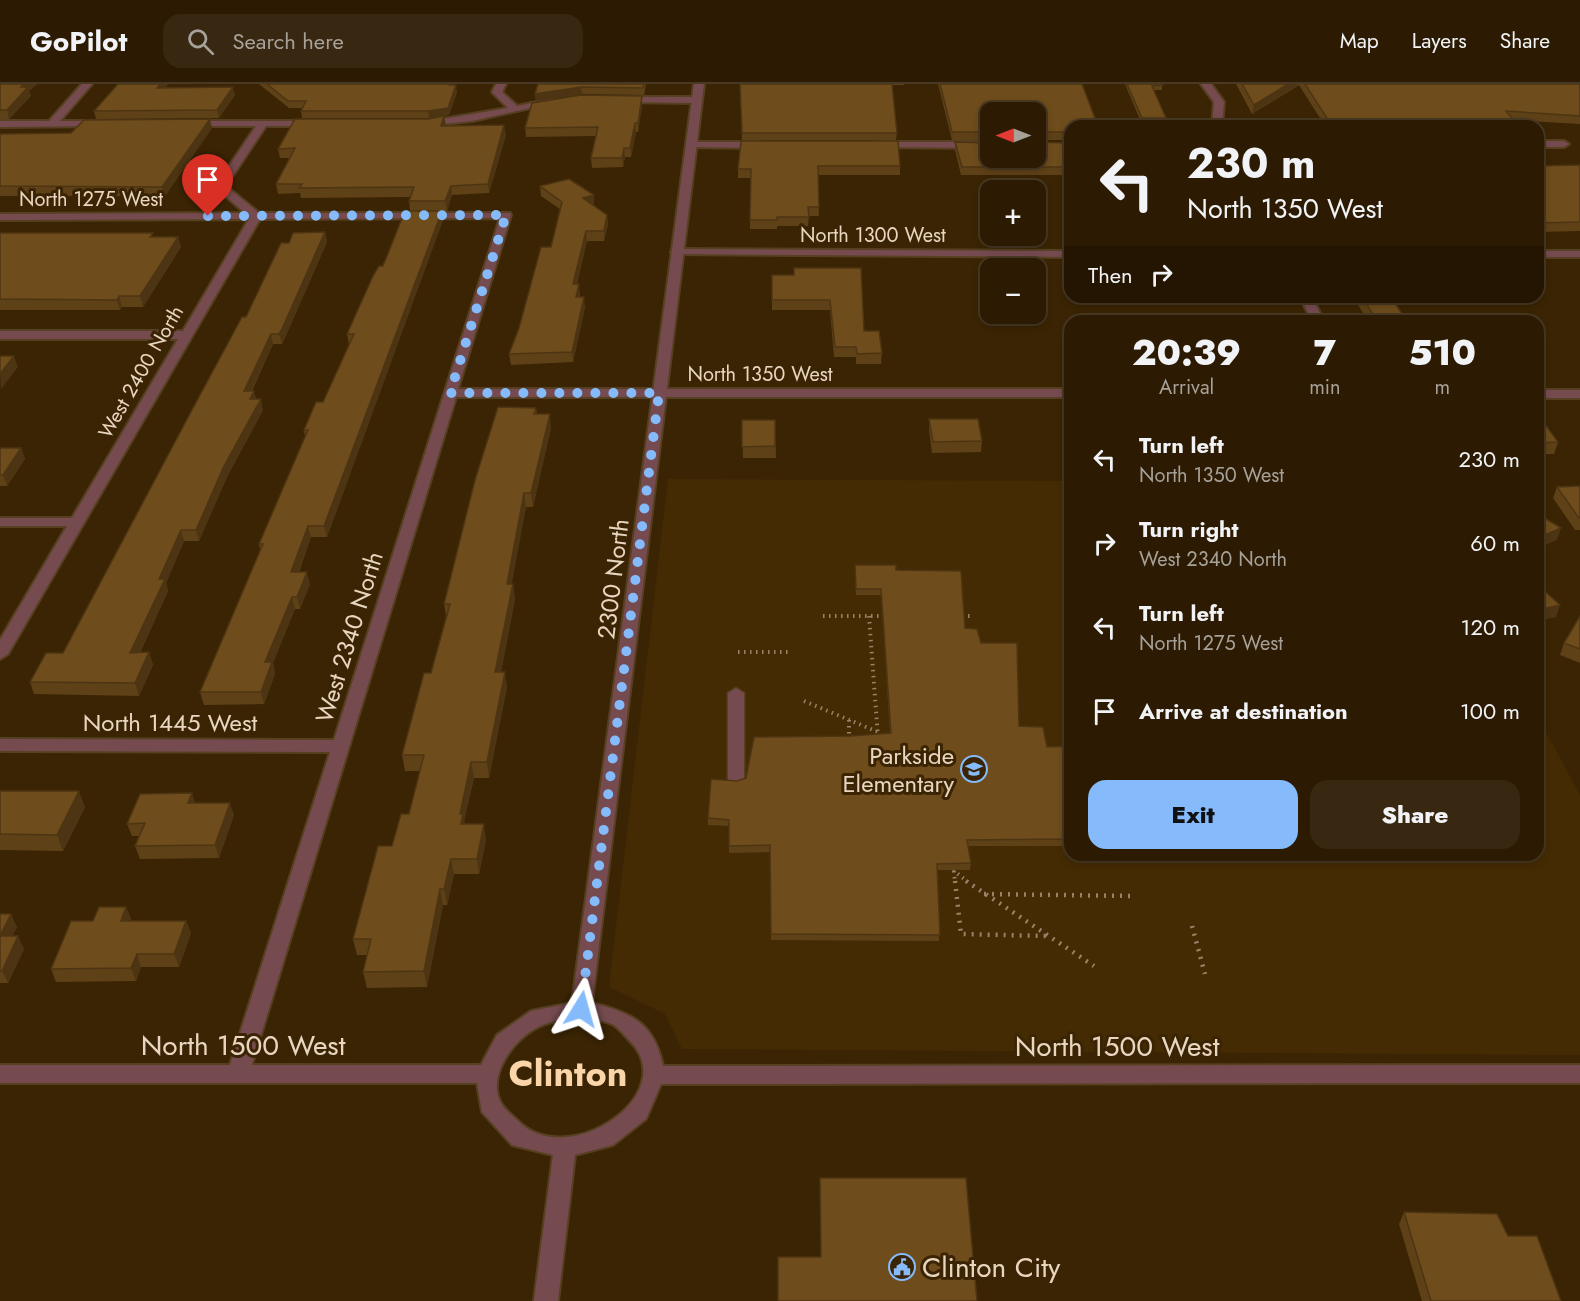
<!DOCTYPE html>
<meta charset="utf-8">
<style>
:root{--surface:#2c1b02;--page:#382811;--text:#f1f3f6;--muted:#a6a199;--line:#483924;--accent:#85bbfb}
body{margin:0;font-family:Jost,sans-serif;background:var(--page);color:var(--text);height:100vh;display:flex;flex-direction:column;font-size:22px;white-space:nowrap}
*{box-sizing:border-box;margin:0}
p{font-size:20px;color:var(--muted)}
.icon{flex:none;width:33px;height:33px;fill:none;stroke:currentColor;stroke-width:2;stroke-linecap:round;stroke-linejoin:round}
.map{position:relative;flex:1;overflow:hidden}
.details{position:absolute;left:1064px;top:231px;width:480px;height:546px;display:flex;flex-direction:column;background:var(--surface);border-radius:18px;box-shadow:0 3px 9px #0003,0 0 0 2px var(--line)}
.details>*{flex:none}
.banner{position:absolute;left:1064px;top:36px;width:480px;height:183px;border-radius:18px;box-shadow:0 3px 9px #0003,0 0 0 2px var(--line);background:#2c1b02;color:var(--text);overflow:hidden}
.needle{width:39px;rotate:270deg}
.buttons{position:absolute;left:980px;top:18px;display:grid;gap:12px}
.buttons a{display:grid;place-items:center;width:66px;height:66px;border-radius:12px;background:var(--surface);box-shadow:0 3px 9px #0003,0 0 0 2px var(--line);font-size:30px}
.pin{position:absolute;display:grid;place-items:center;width:51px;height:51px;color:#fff;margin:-62px -26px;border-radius:50% 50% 50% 0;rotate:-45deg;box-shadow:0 0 6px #0007}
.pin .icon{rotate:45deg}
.me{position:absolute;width:66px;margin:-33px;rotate:8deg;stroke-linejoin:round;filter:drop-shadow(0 0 4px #0008)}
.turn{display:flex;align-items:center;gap:21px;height:126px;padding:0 24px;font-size:27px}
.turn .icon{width:78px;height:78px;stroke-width:2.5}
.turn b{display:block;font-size:42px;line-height:51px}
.then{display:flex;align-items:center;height:57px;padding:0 24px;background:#0003;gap:12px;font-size:22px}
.eta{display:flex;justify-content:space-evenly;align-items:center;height:102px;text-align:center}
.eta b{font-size:36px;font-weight:800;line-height:42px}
.cta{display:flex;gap:12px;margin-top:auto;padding:12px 24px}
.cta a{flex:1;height:69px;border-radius:18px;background:var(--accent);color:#111;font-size:24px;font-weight:800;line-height:69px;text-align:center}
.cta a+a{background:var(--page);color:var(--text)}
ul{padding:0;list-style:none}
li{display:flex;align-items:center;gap:18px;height:84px;padding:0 24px}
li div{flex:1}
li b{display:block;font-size:22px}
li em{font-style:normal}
header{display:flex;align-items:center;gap:36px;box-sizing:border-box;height:84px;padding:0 30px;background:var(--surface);border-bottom:2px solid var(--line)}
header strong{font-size:28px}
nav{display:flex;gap:33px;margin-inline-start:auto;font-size:21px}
.search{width:420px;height:54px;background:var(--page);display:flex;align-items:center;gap:15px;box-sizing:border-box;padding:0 21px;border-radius:18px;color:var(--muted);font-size:22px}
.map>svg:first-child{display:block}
.built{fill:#442b04}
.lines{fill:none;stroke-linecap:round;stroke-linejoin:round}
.service-casing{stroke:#564021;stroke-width:3}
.minor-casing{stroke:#564021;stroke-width:4}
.tertiary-casing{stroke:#564021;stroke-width:4}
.path-far1{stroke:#978368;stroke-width:4;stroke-dasharray:1.5 4.5;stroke-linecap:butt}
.path{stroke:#978368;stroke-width:4.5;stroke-dasharray:2 6;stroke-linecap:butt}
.service{fill:#764b50;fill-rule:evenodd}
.minor{fill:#764b50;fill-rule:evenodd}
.tertiary{fill:#764b50;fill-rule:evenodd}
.wall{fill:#5f4117}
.shaded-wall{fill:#4d3513}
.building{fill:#6e4c1b;stroke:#4d3513;stroke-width:1.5}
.route{stroke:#85bbfb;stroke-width:10;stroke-dasharray:0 18}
.labels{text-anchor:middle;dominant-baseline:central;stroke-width:6;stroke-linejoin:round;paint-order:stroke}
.far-street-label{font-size:20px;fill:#e8d6c0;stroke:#3a2403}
.street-label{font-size:24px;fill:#e8d6c0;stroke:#3a2403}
.poi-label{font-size:24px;fill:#e8d6c0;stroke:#3a2403;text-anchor:end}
.near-street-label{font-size:28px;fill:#e8d6c0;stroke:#3a2403}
.near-poi-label{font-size:28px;fill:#e8d6c0;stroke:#3a2403;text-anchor:start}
.near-district-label{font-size:36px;font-weight:bold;fill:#f9d5a9;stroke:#3a2403}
</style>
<header>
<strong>GoPilot</strong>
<div class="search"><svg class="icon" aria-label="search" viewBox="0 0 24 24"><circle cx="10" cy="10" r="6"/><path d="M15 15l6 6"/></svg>Search here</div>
<nav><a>Map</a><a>Layers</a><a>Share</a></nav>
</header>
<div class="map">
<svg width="1580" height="1217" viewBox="0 0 1580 1217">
<rect width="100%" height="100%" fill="#3a2403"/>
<path class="built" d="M668,395l401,2 1,374h468v-138l42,78v260l-898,-6 -17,-35 -56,-27z"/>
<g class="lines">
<defs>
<path id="service" d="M736,604l8,5v87l-8,5 -8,-5v-87z"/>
<path id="minor" d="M82,0h10l-32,37h41l3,1v4l-104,1v-6h49z
M496,0h10l-4,8 15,14 35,-7 5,3 -85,19 -48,5 -5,-3 89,-15 -16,-16z
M1201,0h10l13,18 -2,24h-10l2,-24z
M620,13h77l5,3 -5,3 -80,-1 -2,-2z
M190,37h127l2,2 -5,3h-48l-40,60 33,27h251l1,2 -53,174h612v8h-614l-207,677 -4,6 -7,3 -7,-3 -4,-6 103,-322 -330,-1v-12l334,1 166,-522 -240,1 -252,435 -8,5v-19l67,-114h-67v-8h72l106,-179h-178v-8h183l66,-112 -249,1v-6l245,-1 -30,-26 41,-61h-69v-4z
M1538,57h26l5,3 -5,3h-26z
M691,58h70l5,3 -5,3 -74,-1v-4z
M877,58h113v6l-117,-1v-4z
M677,165l393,2v6l-397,-3 -2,-2z
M1538,167h42v6h-42z
M1300,213h12l12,24h-12z
M1538,306h42v8h-42z"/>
<path id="tertiary" d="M694,0h10l-112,919c40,10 62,20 71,63l917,-1v18l-919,1 -15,35 -33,26 -38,10 -17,146h-24l19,-146 -41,-10 -30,-33 -5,-29h-477v-18h481l16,-30 34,-24 41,-8zM581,933c10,2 22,3 31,7 6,3 12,11 17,16 55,53 -61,133 -112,80 -5,-5 -13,-11 -16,-17 -16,-29 17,-70 44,-79 11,-4 24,-5 36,-7z"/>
</defs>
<use href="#service" class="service-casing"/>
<use href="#minor" class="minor-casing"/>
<use href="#tertiary" class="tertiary-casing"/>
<path class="path-far1" d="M823,532h62
M869,532l9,122
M962,532h9
M738,568h50
M804,617l74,31
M849,636v19
M953,786l15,12
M954,787l1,11"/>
<path class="path" d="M955,797l6,53 85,2
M966,797l128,85
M984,810l149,2
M1192,842l13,48"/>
<use href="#service" class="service"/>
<use href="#minor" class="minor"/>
<use href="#tertiary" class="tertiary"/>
</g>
<path class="wall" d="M0,0h37l-8,7 2,5 -22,23h-9z
M118,0h50l-3,4 70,7 -16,23 -123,1 -2,-8z
M259,0h194l4,8 -8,23 -20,3h-127l-1,-7 1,-3h-13z
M538,0h108l-2,11 -62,-1 -46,7 -1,-7z
M740,0h164v1h-12l5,48 -1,7h-154z
M938,0h144l-12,42v14h-35l-45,-28v28h-38z
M1125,0h37v6h-8l12,28v5l-25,-1z
M1236,0h344v40l-67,-4 -2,6h-186l-26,-41 -47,29z
M642,12v9l-4,27h-2l-5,25h-6l-2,10 -31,1 -1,-10 5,-22 -70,1 -1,-9z
M446,42l60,9 -17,58 -37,2 -5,16h-5l1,9 -116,317h-16l-12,35 11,12 -10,25h-5l-22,54 2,11 -11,30 -60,1 -4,-13 60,-142 -1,-6 46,-108 -1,-6 19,-28 26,-57 -2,-11 63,-123 -1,-10 1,-4 -109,1 -1,-5 -22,1 -2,-10 14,-26h-10l-2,-9z
M212,44l-47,68h-165v-62l71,-1z
M741,57l159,25v9h-82l1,41h-10l-1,10h-31v3h-27v-51h-12v-9z
M955,58l115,1v32h-109l-6,-25z
M1580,81v66l-42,1v-66z
M540,102l54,9v10h-1l14,10 1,10 -4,16h-17l-10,43 3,10v3l5,10 -12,55 -62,3 -2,-11 42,-107 9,-38 -19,-13z
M325,148l2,10 -43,98 -2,4h-9l-21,47 11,19 -36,67 -28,64h-15l-18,42 2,8 -28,62 9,-1 4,13 -14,31 -105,-2 -4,-12 33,-29 226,-410z
M0,149l178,4 3,10 -38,60h-21l-2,3h-120z
M861,184l3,63 18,22 -1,11h-25v-7h-22l-4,-47h-58v-35h22z
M982,185h8v45h38h-38l-9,-35z
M1353,213h38l16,24h-39z
M536,324l1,6 14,14 -18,79h-7l-15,77h2l2,15 -14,73 6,15 -18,91h-15l-10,43 1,3 21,16 -7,34h-25l-7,31h-4l-16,82 -60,1 -4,-16 4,-17h-10l-4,-16 39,-93 17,-32 11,-43h-15l-3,-16 29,-82 15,-57 -2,-12z
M1538,332l20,26 -4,12h-16z
M929,335l53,22 -1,11 -49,1 -3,-23z
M742,336h33l1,38h-33z
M0,364h21l4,11 -18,27h-7z
M1580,402v44h-5l-22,-32 4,-11z
M896,486l85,73 38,83 28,21 23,-1v100h-102l3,17 -1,7h-33l2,71 -168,-1 -1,-88 -41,1v-27l-21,-1v-7l29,-37 9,-3 104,-42 40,-3 -9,-138h-25l-1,-24z
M1580,532v47l-20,-8 4,-12z
M0,707l85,16 -22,44 -63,-1z
M195,719l39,12 -15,43 -79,1 -5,-13 4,-10h-7l-5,-12z
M126,823l5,12 -1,2h56l5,12 -12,34h-38l-5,14 -80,1 -5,-13 42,-48z
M0,830l17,13 -5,9 12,13 -16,34h-8z
M1404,1128l157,89h-139l-23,-77z"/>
<path class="shaded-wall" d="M24,0h13l-8,7 2,5 -22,23 -2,-9 14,-23z
M160,0h8l-9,12 -2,-8z
M1288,0h11l-47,30 2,-9z
M456,1l1,7 -8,23 -20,3 -1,-7z
M233,3l2,8 -16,23 -2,-8z
M581,3l1,7 -46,7 -1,-7z
M642,12v9l-4,27v-9z
M444,32l2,10h-5z
M210,35l2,9 -47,68 -3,-9z
M635,39l1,9 -5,25 -1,-9z
M504,41l2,10 -17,58 -1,-9z
M624,64l1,9 -2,10 -1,-9z
M451,102l1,9 -5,16 -2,-10z
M594,111v10l-10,3 -1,-10z
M442,127l1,9 -116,317 -3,-11z
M607,131l1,10 -4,16v-10z
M586,147l1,10 -13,53 -1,-10z
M325,148l2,10 -45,102 -3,-10z
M178,153l3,10 -38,60 -3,-11z
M579,200l1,10 -3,13 -1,-10z
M119,212l3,11 -2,3 -3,-10z
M584,213l1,10 -12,55 -1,-10z
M271,250l2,10 -27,58 -2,-11z
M14,272l4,11 -17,22 -1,-15z
M254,307l3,11 -7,-3z
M261,315l2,11 -36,67 -28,64 -3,-11 28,-64z
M550,330l1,14 -18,79 -2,-14z
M21,364l4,11 -18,27 -4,-11z
M524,409l2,14 -17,92 -2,-15z
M308,442l3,11 -17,46 -3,-11z
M1561,444l-4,12 -19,8v-10z
M181,446l3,11 -18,42 2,8 -34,74 -4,-12 29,-74z
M307,488l3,12 -10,25 -3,-12z
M513,500l2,15 -17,88 -3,-15z
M292,513l3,12 -22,54 2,11 -11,30 -3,-12 4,-30z
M1560,521l-4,12 -18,4v-11z
M149,568l4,13 -14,31 -4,-13z
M505,588l2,15 -18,91 -2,-16z
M471,678l3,16 -10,43 2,8 -3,11 -3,-26z
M79,707l6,16 -22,44 -6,-16z
M192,709l4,13 -8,-3z
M230,719l4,12 -15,43 -4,-13z
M484,740l2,16 -7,34 -2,-15z
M451,775l3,15 -7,31 -3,-16z
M440,805l3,16 -16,82 -3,-16z
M126,823l5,12 -5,15 -5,-13z
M11,830l6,13 -11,22 -6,-13z
M186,837l5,12 -12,34 -5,-13z
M18,852l6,13 -16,34 -6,-12z
M137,870l4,13 -5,14 -5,-13z"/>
<path class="building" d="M0,0h24l-3,3h7l-21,23h-7z
M118,0h42l-3,4 76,-1 -16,23 -123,1z
M267,0h182v1h7l-8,23 -20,3h-127l5,-10h-18z
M538,0h106l-1,4 -62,-1 -46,7z
M740,0h152l5,49h-155z
M940,0h142l16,42h-28v6h-34l-1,5v-25h-45v20h-38z
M1127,0h35l1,1 -11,1 14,32h-24z
M1242,0h46l-34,21z
M1305,0h275v32l-74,-5 7,8h-30l5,7h-156z
M581,11l61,1 -4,27h-3l-5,25h-6l-2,10h-31l7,-31 -73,1 7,-25z
M444,32l-3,10 63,-1 -16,59 -37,2 -6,15h-36l5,-14 -115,1 3,-4h-26l19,-36 -17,1 17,-30h133z
M210,35l-48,68 -162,-1v-52l71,-1 13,-13z
M741,57h157l2,25h-82l1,41h-11l1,10h-32v3h-27l1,-51h-13z
M955,58l35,1v15h45v-16l35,1v24h-108z
M1580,81v57l-42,1v-57z
M569,95l25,16 -11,3 24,17 -3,16h-18l-13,53h6l-3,13h8l-12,55 -63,2 10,-26 22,-81h10l11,-45 -22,-16z
M405,127h37l-118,315h-16l-17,46h16l-10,25h-5l-27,65h7l-11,30h-61l63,-148h-4l49,-114h-4l12,-28h7l31,-68h-7l26,-58 6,-10h4z
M325,148l-43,97 -3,5h-8l-27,57h10l-4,8h11l-37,67 -28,64h-15l-22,49h6l-35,74 19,-1 -14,31 -105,-1 16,-29h17l130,-245 49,-91h4l35,-74h8l4,-10z
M0,149h153l-3,4h28l-38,59h-21l-2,4 -117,-1z
M794,184h67l3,63h15l3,22 -25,1 -1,-7h-21l-5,-47h-58v-25h22z
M982,185h8v32z
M1362,213h29l16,24h-30z
M0,272h14l-14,18z
M498,323l38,1 -2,6h16l-19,79h-7l-17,91h6l-18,88h10l-18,90h-16l-11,52h3l-2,10h23l-7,35h-26l-7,30h-4l-16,82 -61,1 8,-33h-18l25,-93h14l9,-32h8l15,-59h-22l22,-82h7l19,-69h-6l31,-124z
M1539,332l19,26 -20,1v-27z
M929,335h49l4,22 -49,1z
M742,336h33v26l-33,1z
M0,364h21l-18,27h-3z
M1580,402v32h-1l-22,-31z
M1538,430l23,14 -23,10z
M855,481h41v5l65,1 4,57 12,1 4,14h36l2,83 24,1 4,20 23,-1v93l-103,1 4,23 -34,1 3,71 -169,-1 -1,-89 -41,1v-26l-21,-2 3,-39 26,2 9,-3 8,-41 96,-1 41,-3 -10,-144h-25z
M1538,501l22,20 -22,5z
M1580,532v33l-16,-6z
M0,707h79l-22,44 -57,-1z
M192,709l-4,10h42l-15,42 -80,1 10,-23 -18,1 13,-30z
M99,823h27l-5,14h65l-12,33h-37l-6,14 -80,1 20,-48h22z
M0,830h11l-11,22h18l-16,35h-2z
M820,1094h146l11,123h-199v-44h43z
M1404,1128l93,2 11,22h29l24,65h-130z"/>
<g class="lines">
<path class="route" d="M208,132l298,-1 -56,178h209l-78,616"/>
</g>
<defs>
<symbol id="school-ring" viewBox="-11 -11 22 22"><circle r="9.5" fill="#3a2403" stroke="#85bbfb" stroke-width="1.5"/><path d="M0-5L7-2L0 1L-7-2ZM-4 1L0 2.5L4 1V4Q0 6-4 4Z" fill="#85bbfb"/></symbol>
<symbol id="civic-ring" viewBox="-11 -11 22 22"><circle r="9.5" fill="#3a2403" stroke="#85bbfb" stroke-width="1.5"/><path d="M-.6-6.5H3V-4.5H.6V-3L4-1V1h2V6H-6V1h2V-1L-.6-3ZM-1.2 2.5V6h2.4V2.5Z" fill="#85bbfb"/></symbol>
</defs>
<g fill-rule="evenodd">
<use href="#school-ring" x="959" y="670" width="30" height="30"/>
<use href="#civic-ring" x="887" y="1168" width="30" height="30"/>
</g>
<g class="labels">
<g class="far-street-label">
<text x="91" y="115">North 1275 West</text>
<text x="873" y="151">North 1300 West</text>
<text transform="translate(141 288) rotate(-60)">West 2400 North</text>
<text x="760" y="290">North 1350 West</text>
</g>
<g class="street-label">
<text transform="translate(613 495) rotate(-83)">2300 North</text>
<text transform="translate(349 553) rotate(-73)">West 2340 North</text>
<text x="170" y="638">North 1445 West</text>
</g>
<g class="poi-label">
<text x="954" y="671">Parkside<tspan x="954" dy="28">Elementary</tspan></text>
</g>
<g class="near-street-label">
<text x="243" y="961">North 1500 West</text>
<text x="1117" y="962">North 1500 West</text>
</g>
<g class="near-poi-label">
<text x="922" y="1183">Clinton City</text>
</g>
<g class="near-district-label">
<text x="568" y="989">Clinton</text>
</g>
</g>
</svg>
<div class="buttons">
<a><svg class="needle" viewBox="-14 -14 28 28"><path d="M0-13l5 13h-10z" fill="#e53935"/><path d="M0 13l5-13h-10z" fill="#a6a199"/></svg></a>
<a>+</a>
<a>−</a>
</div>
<div class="pin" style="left:208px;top:132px;background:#d93025"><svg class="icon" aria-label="arrive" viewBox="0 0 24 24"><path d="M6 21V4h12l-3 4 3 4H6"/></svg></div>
<svg class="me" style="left:581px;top:925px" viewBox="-20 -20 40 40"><path d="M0-17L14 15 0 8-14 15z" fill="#85bbfb" stroke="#fff" stroke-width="4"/></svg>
<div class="banner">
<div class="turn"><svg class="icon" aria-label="left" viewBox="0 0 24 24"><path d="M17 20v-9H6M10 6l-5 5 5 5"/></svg><div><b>230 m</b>North 1350 West</div></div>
<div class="then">Then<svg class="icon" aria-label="right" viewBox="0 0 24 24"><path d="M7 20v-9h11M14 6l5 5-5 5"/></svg></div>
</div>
<section class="details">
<div class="eta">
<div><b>20:39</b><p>Arrival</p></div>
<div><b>7</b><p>min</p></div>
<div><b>510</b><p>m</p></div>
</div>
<ul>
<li><svg class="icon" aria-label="left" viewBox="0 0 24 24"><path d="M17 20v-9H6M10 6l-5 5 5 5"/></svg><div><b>Turn left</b><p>North 1350 West</p></div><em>230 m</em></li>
<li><svg class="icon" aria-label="right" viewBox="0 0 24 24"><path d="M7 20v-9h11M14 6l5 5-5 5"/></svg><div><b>Turn right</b><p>West 2340 North</p></div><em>60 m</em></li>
<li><svg class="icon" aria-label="left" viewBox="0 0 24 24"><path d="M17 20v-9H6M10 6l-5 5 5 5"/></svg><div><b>Turn left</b><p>North 1275 West</p></div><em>120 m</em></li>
<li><svg class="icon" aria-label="arrive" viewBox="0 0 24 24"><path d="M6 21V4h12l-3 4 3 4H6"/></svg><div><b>Arrive at destination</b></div><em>100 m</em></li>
</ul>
<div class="cta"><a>Exit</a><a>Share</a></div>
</section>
</div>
